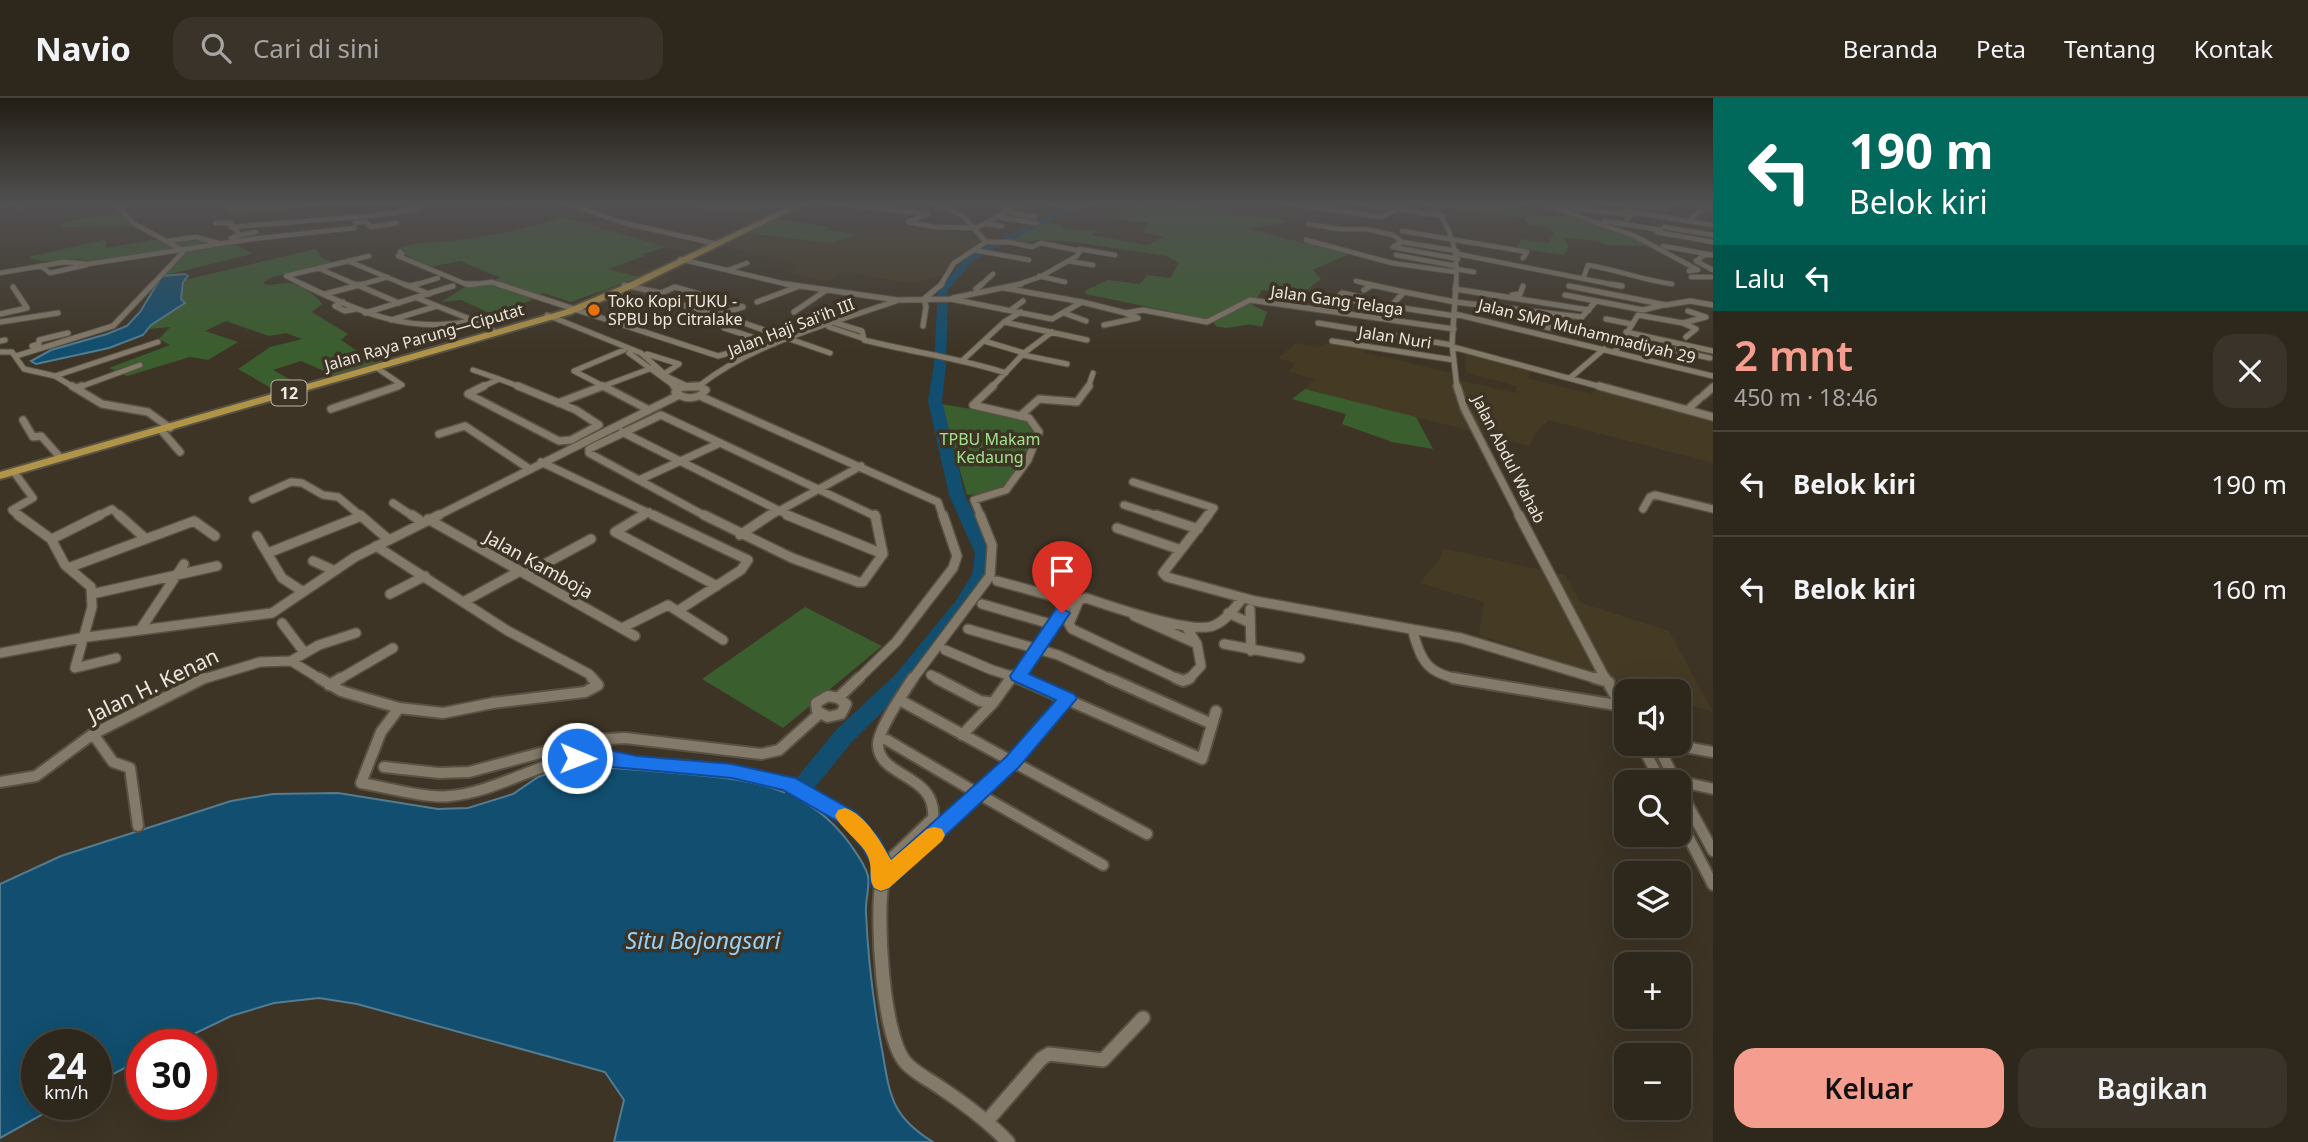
<!DOCTYPE html>
<html lang="id">
<meta charset="utf-8">
<style>
:root{--surface:#2e271c;--page:#3a3329;--text:#f1f3f6;--muted:#a7a5a3;--line:#49443b;--accent:#f59d8e}
body{margin:0;font-family:"Noto Sans",sans-serif;background:var(--page);color:var(--text);height:100vh;display:flex;flex-direction:column;font-size:26px;white-space:nowrap}
*{box-sizing:border-box;margin:0}
p{font-size:23px;color:var(--muted)}
.icon{flex:none;width:38px;height:38px;fill:none;stroke:currentColor;stroke-width:2;stroke-linecap:round;stroke-linejoin:round}
.map{position:relative;flex:1;overflow:hidden}
.details{display:flex;flex-direction:column;background:var(--surface);width:595px}
.details>*{flex:none}
.top-card{background:#00695c;color:#fff;overflow:hidden}
.fabs{position:absolute;left:1614px;top:581px;display:grid;gap:14px}
.fabs a{display:grid;place-items:center;width:77px;height:77px;border-radius:14px;background:var(--surface);box-shadow:0 7px 28px #0002,0 0 0 2px var(--line);font-size:35px}
.speed{position:absolute;left:21px;top:931px;display:flex;gap:14px;font-size:35px;font-weight:700;text-align:center}
.speed>*{display:grid;place-content:center;width:91px;height:91px;border-radius:50%;background:var(--surface);box-shadow:0 7px 28px #0002,0 0 0 2px var(--line);line-height:1}
.speed small{font-size:18px;font-weight:400}
.speed .limit{border:10px solid #d22;background:#fff;color:#111}
.pin{position:absolute;display:grid;place-items:center;width:60px;height:60px;color:#fff;margin:-72px -30px;border-radius:50% 50% 50% 0;rotate:-45deg;box-shadow:0 0 7px #0007}
.pin .icon{rotate:45deg}
.me{position:absolute;width:77px;margin:-38px;rotate:91deg;stroke-linejoin:round;filter:drop-shadow(0 0 5px #0008)}
.turn{display:flex;align-items:center;gap:24px;height:147px;padding:0 21px;font-size:32px}
.turn .icon{width:91px;height:91px;stroke-width:2.5}
.turn b{display:block;font-size:49px;line-height:60px}
.then{display:flex;align-items:center;height:66px;padding:0 21px;background:#0003;gap:14px;font-size:26px}
.round{display:grid;place-items:center;flex:none;width:74px;height:74px;border-radius:21px;background:var(--page)}
.head{display:flex;align-items:center;justify-content:space-between;height:119px;padding:0 21px}
h1{font-size:42px;font-weight:600;line-height:52px;color:var(--accent)}
.button{display:flex;gap:14px;margin-top:auto;padding:14px 21px}
.button a{flex:1;height:80px;border-radius:21px;background:var(--accent);color:#111;font-size:28px;font-weight:600;line-height:80px;text-align:center}
.button a+a{background:var(--page);color:var(--text)}
ul{padding:0;list-style:none}
li{display:flex;align-items:center;gap:21px;height:105px;padding:0 21px;border-top:2px solid var(--line)}
li div{flex:1}
li b{display:block;font-size:26px}
li em{font-style:normal}
header{display:flex;align-items:center;gap:42px;box-sizing:border-box;height:98px;padding:0 35px;background:var(--surface);border-bottom:2px solid var(--line)}
header strong{font-size:33px}
nav{display:flex;gap:38px;margin-inline-start:auto;font-size:24px}
.search{width:490px;height:63px;background:var(--page);display:flex;align-items:center;gap:18px;box-sizing:border-box;padding:0 24px;border-radius:21px;color:var(--muted);font-size:26px}
main{display:flex;flex:1;min-height:0}
.map>svg:first-child{display:block}
.built{fill:#453a24}
.green{fill:#3b5e2e}
.water{fill:#114e6f;stroke:#537c91;stroke-width:2}
.lines{fill:none;stroke-linecap:round;stroke-linejoin:round}
.river{fill:#114e6f;fill-rule:evenodd}
.minor-far5-casing{stroke:#585144;stroke-width:6}
.minor-far4-casing{stroke:#585144;stroke-width:7}
.minor-far3-casing{stroke:#585144;stroke-width:10}
.minor-far2-casing{stroke:#585144;stroke-width:12}
.minor-far1-casing{stroke:#585144;stroke-width:14}
.minor-casing{stroke:#585144;stroke-width:17}
.trunk-casing{stroke:#585144;stroke-width:4}
.minor-far5{stroke:#837a69;stroke-width:4.5}
.minor-far4{stroke:#837a69;stroke-width:5}
.minor-far3{stroke:#837a69;stroke-width:7}
.minor-far2{stroke:#837a69;stroke-width:9}
.minor-far1{stroke:#837a69;stroke-width:10}
.minor{stroke:#837a69;stroke-width:13}
.trunk{fill:#b09448;fill-rule:evenodd}
.route{fill:#1a73e8;stroke:#114b97;stroke-width:2}
.slow{fill:#f59e0b}
.food-dot{fill:#e8710a;stroke:#3d3425;stroke-width:2.5}
.labels{text-anchor:middle;dominant-baseline:central;stroke-width:7;stroke-linejoin:round;paint-order:stroke}
.far-street-label{font-size:16px;fill:#ede8df;stroke:#3d3425}
.far-poi-label{font-size:16px;fill:#ede8df;stroke:#3d3425;text-anchor:start}
.shield{fill:#3d3425;stroke:#b8b2a7;stroke-width:2}
.shield-label{font-size:16px;font-weight:bold;fill:#ede8df}
.far-park-label{font-size:16px;fill:#a3e28c;stroke:#3d3425}
.street-label{font-size:18px;fill:#ede8df;stroke:#3d3425}
.near-street-label{font-size:21px;fill:#ede8df;stroke:#3d3425}
.near-water-label{font-size:23px;font-style:italic;fill:#98d0f6;stroke:#3d3425}
</style>
<header>
<strong>Navio</strong>
<div class="search"><svg class="icon" aria-label="search" viewBox="0 0 24 24"><circle cx="10" cy="10" r="6"/><path d="M15 15l6 6"/></svg>Cari di sini</div>
<nav><a>Beranda</a><a>Peta</a><a>Tentang</a><a>Kontak</a></nav>
</header>
<main>
<div class="map">
<svg width="1713" height="1044" viewBox="0 0 1713 1044">
<rect width="100%" height="100%" fill="#3d3425"/>
<path class="built" d="M677,105h119l-47,22 -11,-2 8,-4z
M599,121l96,25 4,3 -8,4 -17,-1 -91,-27z
M896,127l93,16 -29,18 -12,19 -9,-2 -27,8 -66,-12 -21,10 -37,-11 9,-5 -74,-21 21,-11 88,9 47,-16 6,1z
M625,165l38,10 -4,2 15,4 -19,8 6,2 -31,14 -40,-8 47,-17 -31,-8z
M1344,244l24,4 -5,6 88,21v5l64,15 2,-7 -51,-13 -2,-23 70,17 -7,11 64,16 9,-9 113,32v46l-165,-43 -13,13 -5,13 -225,-57 9,-10 -25,-7 6,-9 -17,-5 18,-15 22,5 7,-5 14,3z
M1442,450l123,27 16,28 88,28 44,81 -35,-11v-10h-30l-169,-56 5,-33 -64,-19 22,-27z"/>
<path class="green" d="M230,105h162l7,2 -95,2 -78,7z
M1439,105h68l36,13h31l56,19 23,11 -47,-1 -8,-4 -33,-3 3,9 -4,8 -48,-7 6,-9 26,4 6,-9 -5,-6 -21,-4 -4,-6 -79,-11z
M1184,106l31,7 71,9 -2,3 -36,6 101,25 -36,16 8,9 -20,16 -39,-5 -10,15 15,7 -5,15c-23,-7 -27,5 -46,-1l-4,-6 -127,-26 1,-4 22,-10 32,4 7,-9 23,3 9,-15 -13,-7 -99,-15 -30,-1 -12,3 -13,-3 32,-18 19,3 -1,4 35,2 -5,4 55,10 18,-8 -23,-5 7,-9 -44,-5 36,-12 18,5z
M119,114l16,14 -74,1 4,-5z
M563,119l104,30 -26,7 4,2 -37,13 31,8 -68,25 -28,-9 -14,6 3,1 -40,14 -31,-14 -20,2 24,-15 36,-9 -41,-17 -30,6 -16,-6 -16,-13c20,-7 38,-5 59,-8 36,-4 71,-12 106,-23z
M766,119l64,10 -5,3 34,4 -27,9 -97,-11z
M196,139l15,10 23,-4 18,11 -90,22 20,-25 -90,11c-15,-8 -46,5 -63,-5l77,-18v9l58,-10 6,4z
M315,151l9,10 8,3 -62,16 -7,5c9,5 18,-2 28,0 9,2 28,14 31,21l-10,8 36,22 -7,6 34,23 -42,12 -32,-14 -28,9 27,15 -22,7 -40,-23 32,-22 32,-8 -16,-6 -17,3 -43,-15 -21,10 33,11 -30,18 -18,-3 -63,19 -18,-8 61,-23 -11,-6 11,-12 -21,2 1,-3 34,-22 -3,-5 4,-19z
M1305,291l111,28 17,32 -41,-7 -50,-18 4,-10 -54,-15z
M941,306l78,13 16,9c2,16 -20,56 -35,63 -9,5 -23,5 -33,6z
M805,509l77,39 -99,82 -81,-49z"/>
<path class="water" d="M185,176l3,2 -5,6 -2,17 4,4 -34,22 -8,10 -34,13 -73,16 -5,-3 20,-11 56,-16 20,-8 13,-14 22,-36z
M585,668c34,2 67,5 101,8 66,6 122,12 164,70 7,10 15,20 18,32 2,13 -3,24 -2,37 2,48 8,95 17,142 7,44 11,63 50,87h-319l10,-42 -19,-28 -248,-68 -38,-6 -45,5 -43,13 -60,29h-29v14l-46,24v-38h-59v59h24l-61,34v-254l61,-28 170,-55 42,-7 65,-1 100,16 30,-1 45,-14 25,-17 26,-9z"/>
<g class="lines">
<path class="river" d="M1083,105h14l-41,15 -82,42 -26,30 -2,74 -4,37 23,94 28,58 -3,22 -20,34 -61,76 -57,57 -49,60 -8,3 -8,-3 -4,-6 4,-6 49,-60 59,-55 60,-73 17,-27 3,-22 -26,-58 -21,-94 6,-37 4,-75 30,-33 82,-42z"/>
<defs>
<path id="minor-far5" d="M15,105l6,4
M115,105l18,20 51,28
M567,105l53,19 97,22
M832,105l95,11 -19,8 27,5 41,1 32,-16
M936,105l27,13 23,26 -32,21 -14,23
M1051,105l15,4
M1288,105l16,3
M1308,105l-4,3 77,11 13,-7
M1360,105l83,13
M1431,105c22,25 27,50 25,83
M1607,105l54,5 11,-5
M0,108l3,-1
M1015,108l-12,5 32,6
M1625,113l88,14
M997,119l40,6
M1627,121l3,-3 -3,-2 -75,-7 83,29 63,34 -9,1
M1604,123l57,9
M1690,123l15,-16
M215,125h15l10,12 -9,3
M355,125l10,-1 6,5 26,-4
M986,126l16,2
M1308,126l31,5h27l27,6 9,7 55,9
M231,129l138,-11 45,-6 7,-7
M1664,129l49,8
M1402,133l125,21 -4,6
M1656,134l57,10
M240,137l16,-3
M1306,142l86,23 64,9
M169,143l27,-4 22,6
M986,144h23l23,5 9,-4 39,8 -3,5 -37,21 -27,9
M1402,144l-9,5 65,12
M1663,148l50,9
M1079,151l36,6
M974,152l55,10
M400,154l2,2 -4,2 70,29 24,-3 11,4
M1458,156l162,32
M1706,156l-10,7 17,9
M1396,157l60,11
M680,161l114,27
M348,163l60,25
M1068,163l25,4
M41,168l9,7 36,-8
M318,170l41,18
M1456,171l18,3
M728,172l19,-7
M0,175l64,-11 24,2 164,-25 102,-11
M286,178l20,10
M286,178l83,-20
M1039,178l26,6
M1691,179h22
M1583,181l5,-14c30,5 54,15 84,19
M1356,183l16,4
M624,187l3,1
M151,188l33,-35
M356,188l32,-9
M412,188l26,-8
M980,188l13,-12
M1371,188h4"/>
<path id="minor-far4" d="M302,186c58,28 105,50 171,37
M355,186l44,19
M404,186l25,10
M466,186h11
M498,186l220,72 34,-9 12,1
M786,186l111,16 54,-1 101,20 30,-17 44,11 17,-3 64,12 43,-22 204,29
M1367,186l5,1
M1456,186l-4,60 5,44
M1611,186l11,2
M624,187l37,8 14,-6 68,20
M410,188l8,-2
M1569,188l97,19 24,-4 23,4
M1004,190l78,14
M976,191l6,-5
M1455,191l134,21
M1364,192l8,-5 32,7
M661,195l1,6 55,16 26,-8
M325,196l38,-10
M1512,197l8,-1 3,-8
M1565,197l78,15 20,-5
M1361,199l-19,-4 -5,5 118,18
M417,200l73,29 5,6
M953,200l68,-14
M343,204l-8,4 10,5 11,-2
M757,204l40,-15
M1391,208l13,-14 51,10 127,15 14,-16
M1011,212l12,-9
M794,214l31,-21
M365,215l88,-27
M1064,215l22,8
M0,216l27,-6 -14,-21
M1455,216l258,62
M547,217l94,38 27,24 19,9
M1606,221l25,5
M391,222l46,-14
M0,224l58,-9
M833,224l29,9 2,9c47,12 96,18 142,33
M1004,224l83,18
M1318,225l134,22
M1683,225l23,-6 -18,-6
M1104,227l34,-7 -11,-4
M923,228l3,-19 -2,-8 18,-15
M1542,228l21,5
M829,229l33,11
M1626,234l87,19
M1622,241l88,19
M0,243l5,-1
M984,243l40,12 -33,35
M1332,243l122,19
M774,246l-50,-16 17,-6 89,31
M32,248l7,-2v-4l29,-7
M1453,249l152,41
M0,254h12l12,17 31,7 20,12
M1615,254l23,-37 45,8 13,6 -10,8
M629,255l48,35
M1024,255l28,-21
M647,256l32,10 -15,10
M1023,257l44,9
M16,258l97,-30 40,-42
M963,262l41,-38 17,-10
M377,270l25,17 -9,3
M473,272l26,9
M55,278l103,-34
M1570,280l34,-29
M499,281l24,9
M699,288c56,-44 131,-62 197,-85
M77,290l63,-23
M480,290l19,-9
M598,290l54,-20
M607,290l-33,-17 50,-21
M681,290h21
M1088,290l5,-15"/>
<path id="minor-far3" d="M72,288l30,18 46,8 22,16
M484,288l-16,8 91,47 12,-1 28,-15 -23,-15 -58,-24
M603,288l46,24
M674,288l4,3
M696,288l-14,1 -7,5c10,8 22,8 31,-2l-7,-4
M1457,288l7,22 56,109
M1599,288l114,31
M77,290l5,-2
M700,298l238,106 5,15
M1703,298l10,-9
M558,305l45,-17
M331,311l67,-23
M1687,312l12,-11
M1020,318l19,-17 38,3 12,-16
M23,322l10,17 8,-1 18,20
M161,332l19,22
M622,334l170,85
M439,336l26,-8 63,42
M541,364l116,55
M14,374l19,26 -21,12 8,7
M639,382l81,-37
M1133,384l81,26 -7,9
M253,401l38,-17 11,1 21,12 15,2 24,20
M393,405l21,14
M1124,407l37,12
M1643,411l7,-12 5,-2 58,14
M96,419l16,-8 9,8
M358,419l3,-1
M435,419l242,-121
M641,419l8,-5
M707,419l-118,-64v-4l72,-34 216,102
M768,419l93,-51
M981,419l-7,-17 32,-10 22,-30 11,-28 -10,-14 -56,-13 20,-19"/>
<path id="minor-far2" d="M18,417l33,24 14,26 26,22 1,20 -17,61 41,-10
M119,417l27,24
M360,417l29,25
M412,417l10,7
M643,417l-28,17 102,54
M653,417l95,45 -7,10 -62,40
M704,417l88,43 66,24h5l20,-28 -8,-39
M787,417l96,39
M1156,417l42,14
M1208,417l-45,58 4,4 88,24 206,37 140,42
M1519,417l87,165
M428,421l207,117
M1117,430l64,22
M740,437l30,-20
M257,438l25,42 20,13
M52,441l48,-24
M376,448l132,85 81,43 5,6
M268,455l93,-37
M313,463l20,9
M68,470l126,-47 21,15
M526,476l65,-35
M997,483l73,20 -52,75
M92,496l125,-28
M390,496l35,-18
M465,503l55,-30
M982,506l72,21
M1250,511l1,42
M1228,515l22,10
M1134,518l63,28
M282,525l22,29
M622,530l46,-23 55,35
M1187,530l10,16 4,22 -13,14
M968,531l90,26 55,25
M1412,531c10,34 15,45 52,51
M140,532l44,-66
M1224,546l76,14
M945,552l47,20 32,10
M0,555l80,-15 192,-25 83,-56 84,-42
M291,563l28,-16 37,-12
M931,577l9,5
M200,582l60,-18 31,-1 31,19
M338,582l55,-32
M857,582l39,-38 57,-74 4,-12 -14,-41
M912,582l78,-104 2,-31 -12,-30
M1010,582l3,-5
M1180,582l-108,-51 -3,-5 10,-24 7,-2c24,8 109,38 129,27 12,-5 20,-18 28,-27"/>
<path id="minor-far1" d="M319,580l22,13 58,17 44,5 50,-10 92,-11 13,-7 -6,-7
M936,580l44,23 13,2 18,-25
M1018,580l184,81 14,-48
M1109,580l103,46
M1176,580l7,3 7,-3
M1453,580l169,28
M1595,580l14,4
M1605,580l21,36
M329,587l12,-7
M828,598l10,2 8,6 -5,10 -13,3 -11,-6 -1,-8z
M838,600l21,-20
M905,605l108,59 55,-64
M399,610l-18,24 -20,51c24,4 67,16 89,13 45,-4 83,-31 127,-38 21,-3 42,3 63,5 80,6 156,7 218,66 16,16 27,33 24,56
M93,636l20,28 17,6 8,58
M962,637l31,-32
M887,642l90,53 36,-31 134,72
M1641,646l20,38
M1661,646l-2,4 17,34
M1669,646l44,8
M384,669l55,6 30,-1 120,-32 36,-2 136,16 18,-4 40,-36
M1674,682l39,9
M0,684l36,-6 57,-42 111,-56
M1678,689l35,64
M1678,719l35,68
M883,768l50,-48c4,-44 -54,-40 -55,-73 0,-16 26,-53 35,-67
M881,784l48,-41 48,-48 126,72"/>
<path id="minor" d="M882,785c-6,34 0,154 24,180 9,10 24,17 35,25 24,16 47,33 67,54
M988,1022l53,-61 8,-5 54,6 40,-42"/>
<path id="trunk" d="M797,105h9l-173,85 -62,26 -571,165v-7l565,-162 62,-26z"/>
</defs>
<use href="#minor-far5" class="minor-far5-casing"/>
<use href="#minor-far4" class="minor-far4-casing"/>
<use href="#minor-far3" class="minor-far3-casing"/>
<use href="#minor-far2" class="minor-far2-casing"/>
<use href="#minor-far1" class="minor-far1-casing"/>
<use href="#minor" class="minor-casing"/>
<use href="#trunk" class="trunk-casing"/>
<use href="#minor-far5" class="minor-far5"/>
<use href="#minor-far4" class="minor-far4"/>
<use href="#minor-far3" class="minor-far3"/>
<use href="#minor-far2" class="minor-far2"/>
<use href="#minor-far1" class="minor-far1"/>
<use href="#minor" class="minor"/>
<use href="#trunk" class="trunk"/>
</g>
<linearGradient id="sky" x2="0" y2="1"><stop stop-color="#221d14"/><stop offset="0.42" stop-color="#515051"/><stop offset="1" stop-color="#515051" stop-opacity="0"/></linearGradient>
<rect width="1713" height="252" fill="url(#sky)"/>
<path class="route" d="M1062,510l8,5 -41,61 45,20 3,4 -3,4 -55,65 -130,121 -8,3 -7,-3 -4,-6 2,-16 -8,-16 -22,-26 -59,-34 -51,-12 -162,-15 -2,-5 2,-5 38,-3 29,6 95,8 63,14 62,35 22,25 12,22 115,-103 50,-57 -44,-20 -2,-4 46,-67z"/>
<path class="slow" d="M845,710c21,7 36,34 46,52l36,-31 7,-2 8,2 3,6 -3,6 -53,47 -8,3 -7,-3c-7,-13 1,-21 -9,-37 -9,-13 -23,-22 -30,-35l3,-6z"/>
<circle class="food-dot" cx="594" cy="212" r="7"/>
<g class="labels">
<g class="far-street-label">
<text transform="translate(1337 202) rotate(8)">Jalan Gang Telaga</text>
<text transform="translate(791 229) rotate(-21)">Jalan Haji Sai'ih III</text>
<text transform="translate(1587 233) rotate(14)">Jalan SMP Muhammadiyah 29</text>
<text transform="translate(424 239) rotate(-16)">Jalan Raya Parung—Ciputat</text>
<text transform="translate(1395 239) rotate(9)">Jalan Nuri</text>
<text transform="translate(1509 361) rotate(63)">Jalan Abdul Wahab</text>
</g>
<g class="far-poi-label">
<text x="608" y="203">Toko Kopi TUKU -<tspan x="608" dy="18">SPBU bp Citralake</tspan></text>
</g>
<rect class="shield" x="271.5" y="282.5" width="35" height="25" rx="5"/>
<g class="shield-label">
<text x="289" y="295">12</text>
</g>
<g class="far-park-label">
<text x="990" y="341">TPBU Makam<tspan x="990" dy="18">Kedaung</tspan></text>
</g>
<g class="street-label">
<text transform="translate(539 466) rotate(29)">Jalan Kamboja</text>
</g>
<g class="near-street-label">
<text transform="translate(153 587) rotate(-26)">Jalan H. Kenan</text>
</g>
<g class="near-water-label">
<text x="703" y="842">Situ Bojongsari</text>
</g>
</g>
</svg>
<div class="fabs">
<a><svg class="icon" aria-label="sound" viewBox="0 0 24 24"><path d="M4 9h4l5-4v14l-5-4H4zM17 9q2 3 0 6"/></svg></a>
<a><svg class="icon" aria-label="search" viewBox="0 0 24 24"><circle cx="10" cy="10" r="6"/><path d="M15 15l6 6"/></svg></a>
<a><svg class="icon" aria-label="layers" viewBox="0 0 24 24"><path d="M12 4l9 5-9 5-9-5zM3 14l9 5 9-5"/></svg></a>
<a>+</a>
<a>−</a>
</div>
<div class="speed"><div>24<small>km/h</small></div><div class="limit">30</div></div>
<div class="pin" style="left:1062px;top:515px;background:#d93025"><svg class="icon" aria-label="arrive" viewBox="0 0 24 24"><path d="M6 21V4h12l-3 4 3 4H6"/></svg></div>
<svg class="me" style="left:577px;top:660px" viewBox="-20 -20 40 40"><circle r="17" fill="#1a73e8" stroke="#fff" stroke-width="3"/><path d="M0-11L8 9 0 5-8 9z" fill="#fff"/></svg>
</div>
<section class="details">
<div class="top-card">
<div class="turn"><svg class="icon" aria-label="left" viewBox="0 0 24 24"><path d="M17 20v-9H6M10 6l-5 5 5 5"/></svg><div><b>190 m</b>Belok kiri</div></div>
<div class="then">Lalu<svg class="icon" aria-label="left" viewBox="0 0 24 24"><path d="M17 20v-9H6M10 6l-5 5 5 5"/></svg></div>
</div>
<div class="head"><div><h1>2 mnt</h1><p>450 m · 18:46</p></div><a class="round"><svg class="icon" aria-label="close" viewBox="0 0 24 24"><path d="M6 6l12 12M18 6L6 18"/></svg></a></div>
<ul>
<li><svg class="icon" aria-label="left" viewBox="0 0 24 24"><path d="M17 20v-9H6M10 6l-5 5 5 5"/></svg><div><b>Belok kiri</b></div><em>190 m</em></li>
<li><svg class="icon" aria-label="left" viewBox="0 0 24 24"><path d="M17 20v-9H6M10 6l-5 5 5 5"/></svg><div><b>Belok kiri</b></div><em>160 m</em></li>
</ul>
<div class="button"><a>Keluar</a><a>Bagikan</a></div>
</section>
</main>
